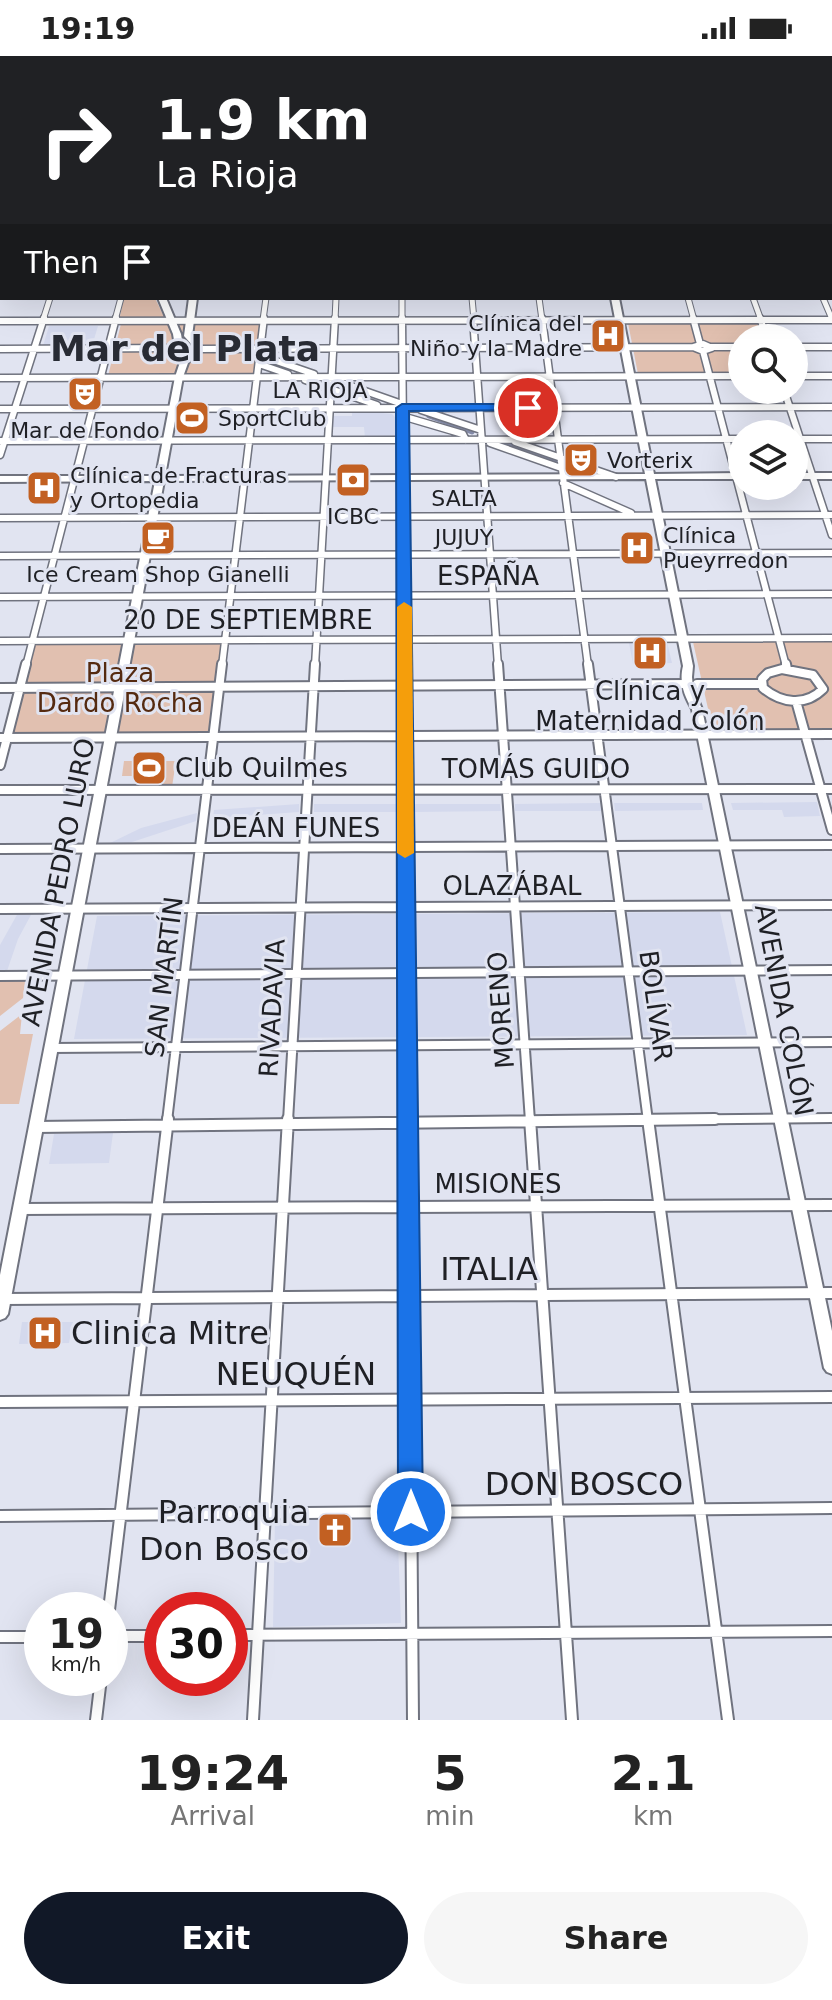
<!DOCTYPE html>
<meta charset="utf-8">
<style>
:root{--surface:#fff;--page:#f6f6f6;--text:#222;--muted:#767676;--accent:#111827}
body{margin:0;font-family:"DejaVu Sans",sans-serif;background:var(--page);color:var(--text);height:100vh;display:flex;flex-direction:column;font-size:30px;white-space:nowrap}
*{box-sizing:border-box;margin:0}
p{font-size:26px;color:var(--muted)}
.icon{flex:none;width:44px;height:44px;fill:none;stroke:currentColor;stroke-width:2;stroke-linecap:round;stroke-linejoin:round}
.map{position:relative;height:1664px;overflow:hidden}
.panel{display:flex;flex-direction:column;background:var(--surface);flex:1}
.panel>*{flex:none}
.top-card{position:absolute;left:0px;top:0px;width:832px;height:244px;box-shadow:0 8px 32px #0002;background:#202124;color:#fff;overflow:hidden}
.tools{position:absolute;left:728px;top:268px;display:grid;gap:16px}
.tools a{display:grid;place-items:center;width:80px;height:80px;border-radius:50%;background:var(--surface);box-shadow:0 8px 32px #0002;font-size:40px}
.speed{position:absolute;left:24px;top:1536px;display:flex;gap:16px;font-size:40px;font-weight:700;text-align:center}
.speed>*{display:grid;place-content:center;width:104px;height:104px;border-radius:50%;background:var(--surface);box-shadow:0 8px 32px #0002;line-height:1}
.speed small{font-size:20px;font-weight:400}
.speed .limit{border:12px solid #d22;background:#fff;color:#111}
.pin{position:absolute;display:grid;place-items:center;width:68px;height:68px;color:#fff;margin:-34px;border:4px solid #fff;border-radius:50%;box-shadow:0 2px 8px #0007}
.me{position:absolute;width:88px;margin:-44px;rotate:0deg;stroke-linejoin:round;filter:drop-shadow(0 0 6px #0008)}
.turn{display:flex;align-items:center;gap:28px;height:168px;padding:0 24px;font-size:36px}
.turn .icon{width:104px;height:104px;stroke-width:2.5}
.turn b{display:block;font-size:56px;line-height:68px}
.then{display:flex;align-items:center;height:76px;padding:0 24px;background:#0003;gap:16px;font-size:30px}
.eta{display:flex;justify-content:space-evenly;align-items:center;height:136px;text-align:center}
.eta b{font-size:48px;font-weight:700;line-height:56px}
.primary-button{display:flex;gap:16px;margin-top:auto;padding:16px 24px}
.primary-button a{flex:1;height:92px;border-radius:48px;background:var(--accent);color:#fff;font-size:32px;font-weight:700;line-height:92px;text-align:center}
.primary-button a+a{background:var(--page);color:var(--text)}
.status{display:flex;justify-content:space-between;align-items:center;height:56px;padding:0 40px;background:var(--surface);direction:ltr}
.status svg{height:22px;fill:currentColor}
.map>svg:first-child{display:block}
.built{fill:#d4d9ed}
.green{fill:#e1c0b0}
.water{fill:#8289a6}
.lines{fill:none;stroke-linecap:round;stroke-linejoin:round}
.canal{stroke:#8289a6;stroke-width:5}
.street-far3-casing{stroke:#70737f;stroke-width:7}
.street-far2-casing{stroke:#70737f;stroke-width:9}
.street-far1-casing{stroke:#70737f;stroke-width:12}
.street-casing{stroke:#70737f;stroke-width:14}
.secondary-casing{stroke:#70737f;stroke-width:4}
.primary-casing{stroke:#70737f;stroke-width:4}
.street-far3{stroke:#fff;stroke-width:5}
.street-far2{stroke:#fff;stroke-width:6}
.street-far1{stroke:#fff;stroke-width:8}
.street{stroke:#fff;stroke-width:10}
.secondary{fill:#fff;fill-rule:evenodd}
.primary{fill:#fff;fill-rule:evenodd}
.route{fill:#1a73e8;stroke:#114b97;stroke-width:2}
.slow{fill:#f59e0b}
.labels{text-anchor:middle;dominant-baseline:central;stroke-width:6;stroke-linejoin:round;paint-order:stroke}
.far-poi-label{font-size:22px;fill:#1f2025;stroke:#e1e4f1;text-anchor:start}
.far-street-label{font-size:22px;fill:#1f2025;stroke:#e1e4f1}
.street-label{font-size:26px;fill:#1f2025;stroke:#e1e4f1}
.park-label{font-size:26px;fill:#552a10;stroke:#e1e4f1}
.poi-label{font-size:26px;fill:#1f2025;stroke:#e1e4f1}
.near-street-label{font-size:32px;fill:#1f2025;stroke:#e1e4f1}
.near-poi-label{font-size:32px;fill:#1f2025;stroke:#e1e4f1;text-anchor:start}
.far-town-label{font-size:36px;font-weight:bold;fill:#282b34;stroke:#e1e4f1}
</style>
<div class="status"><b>19:19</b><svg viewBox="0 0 49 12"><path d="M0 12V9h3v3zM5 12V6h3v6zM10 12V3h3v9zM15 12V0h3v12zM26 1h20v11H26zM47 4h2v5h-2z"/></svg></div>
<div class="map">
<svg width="832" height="1664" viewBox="0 0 832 1664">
<rect width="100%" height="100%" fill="#e1e4f1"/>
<path class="built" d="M49,270h49l-6,20h-49z
M352,354l40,4 5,5v18l-32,1 -1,-11h-32l1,-11h19z
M667,586l5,21 -39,1 -4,-21z
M817,746l3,14 -36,1 -2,-7h-49l-2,-7z
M600,747l1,8h-86v-7z
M614,747h88l1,7 -88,1z
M299,748v8l-86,6 1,-8z
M314,748h85l-1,8h-84z
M415,748h85l1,7 -86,1z
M197,757l-1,8 -73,24h-17l35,-17z
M720,856l27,123 -673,4 23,-123z
M18,857h14l-14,26 -11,32h-7v-26z
M113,1077l-4,30 -60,1 5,-30z
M22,1266h51l-4,21 -50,1z
M397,1460l4,107 -128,4 2,-108z"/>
<path class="green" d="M124,242h31l10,21 -46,1z
M260,267l-7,53h-145l13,-52z
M628,267h130l5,15h-21v36h-104z
M223,585l-14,93 -196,1 21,-93z
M693,586h139v89h-119z
M124,705h52l-4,26h-23l1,-11h-28z
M0,925h25l-2,17 -23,18z
M22,958l-2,20h13l-14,70h-19v-73z"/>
<path class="water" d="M0,0h395l2,2h-395l-2,148z"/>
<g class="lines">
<path class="canal" d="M429,360l43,16
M504,387l51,18"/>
<defs>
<path id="street-far3" d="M476,2h11
M830,109l2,4
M0,198l2,-5
M402,242v22
M472,242l2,22
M539,242l3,22
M688,242l6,22
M753,242l8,22
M823,242l9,21
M43,264l7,-22
M115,264l6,-22
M263,264l3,-22
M335,264l1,-22"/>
<path id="street-far2" d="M402,262l3,348
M473,262l25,348
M542,262l46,348
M693,262l7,26
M760,262l7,20
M0,265l832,-1
M703,288l9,4 -9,3 -10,-4z
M711,291h31
M794,291h38
M0,293l173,-1
M198,293l495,-2
M703,295l83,315
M259,299l55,19
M259,308l29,10
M794,320h38
M0,322l742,-2
M331,323l71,25
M305,324l72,25
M784,334l48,145
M0,353l832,-2
M421,354l60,20
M402,360l61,18 3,6
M794,383h38
M0,385l742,-2
M515,386l101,35
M490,387l71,25
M0,399l44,-137
M563,427l68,30
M0,462l832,-3
M0,500l832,-3
M0,541l832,-3
M0,585l832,-3
M26,610l90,-348
M222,610l42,-348
M315,610l20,-348"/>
<path id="street-far1" d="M405,608l3,457
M498,608l32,457
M588,608l60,457
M786,608l1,5
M782,613l31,6 10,14c-18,18 -42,14 -60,-1l-1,-9 6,-6z
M697,628h64
M0,632l688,-4
M796,645l36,129
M0,682l832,-4
M0,709l26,-101
M0,734l832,-1
M0,793l832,-4
M0,853l832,-4
M0,920l832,-6
M50,992l782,-6
M167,1065l55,-457
M288,1065l27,-457
M538,1065l294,-3"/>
<path id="street" d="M408,1063l5,601
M530,1063l42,601
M648,1063l80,601
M35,1071l680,-8
M20,1153l812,-4
M4,1243l828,-6
M0,1346l832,-5
M0,1460l832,-8
M109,1554l59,-491
M230,1579l602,-4
M110,1580h52
M0,1581h42
M96,1664l5,-42
M253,1664l35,-601"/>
<path id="secondary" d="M830,120h2v4h-2z"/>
<path id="primary" d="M502,0h6l2,2h-6z
M561,0h6l1,2h-6z
M0,168h2v5h-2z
M158,242h8l15,36 1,6 -5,8 -7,-2 4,-6 -1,-6z
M189,242h8l-5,38 10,11 -14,16 -5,14 -18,99 480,-2 -34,-176h8l35,176 88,-1v6h-87l38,187 -1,11 1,11 9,21 130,622v43l-5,-2 -3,-4 -132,-659c-8,-14 -13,-27 -9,-43l-37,-187 -482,2 -156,833 -3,4 -5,2v-45l155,-794 -155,1v-6h156l19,-99 5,-15 14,-15 -10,-11z
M794,417h38v6h-38z"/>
</defs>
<use href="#street-far3" class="street-far3-casing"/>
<use href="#street-far2" class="street-far2-casing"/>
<use href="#street-far1" class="street-far1-casing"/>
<use href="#street" class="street-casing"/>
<use href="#secondary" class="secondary-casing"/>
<use href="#primary" class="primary-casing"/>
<use href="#street-far3" class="street-far3"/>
<use href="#street-far2" class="street-far2"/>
<use href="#street-far1" class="street-far1"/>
<use href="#street" class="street"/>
<use href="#secondary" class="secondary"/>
<use href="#primary" class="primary"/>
</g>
<path class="route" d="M528,348l5,1v5l-124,1 14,1101 -3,7 -9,3 -9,-3 -4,-7 -2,-1104 6,-4z"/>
<path class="slow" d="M404,546l8,5 2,246 -9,5 -8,-5v-246z"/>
<defs>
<symbol id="hospital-square" viewBox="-11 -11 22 22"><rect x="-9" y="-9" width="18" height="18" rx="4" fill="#c26022" stroke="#e1e4f1"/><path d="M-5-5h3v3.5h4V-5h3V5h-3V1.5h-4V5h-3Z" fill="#fff"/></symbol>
<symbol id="theatre-square" viewBox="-11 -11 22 22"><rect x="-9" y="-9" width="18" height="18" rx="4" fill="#c26022" stroke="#e1e4f1"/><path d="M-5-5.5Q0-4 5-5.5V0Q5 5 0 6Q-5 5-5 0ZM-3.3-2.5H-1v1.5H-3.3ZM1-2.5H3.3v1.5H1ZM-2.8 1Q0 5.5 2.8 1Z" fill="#fff"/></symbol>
<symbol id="stadium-square" viewBox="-11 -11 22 22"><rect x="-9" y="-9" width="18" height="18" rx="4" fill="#c26022" stroke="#e1e4f1"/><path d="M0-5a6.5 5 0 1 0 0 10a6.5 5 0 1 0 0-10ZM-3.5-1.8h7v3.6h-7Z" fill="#fff"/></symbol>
<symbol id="bank-square" viewBox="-11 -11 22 22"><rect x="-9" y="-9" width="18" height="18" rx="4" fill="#c26022" stroke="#e1e4f1"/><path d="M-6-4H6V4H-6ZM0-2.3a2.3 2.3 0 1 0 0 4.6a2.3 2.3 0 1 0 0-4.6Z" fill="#fff"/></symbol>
<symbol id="cafe-square" viewBox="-11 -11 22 22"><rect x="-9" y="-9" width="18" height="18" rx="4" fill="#c26022" stroke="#e1e4f1"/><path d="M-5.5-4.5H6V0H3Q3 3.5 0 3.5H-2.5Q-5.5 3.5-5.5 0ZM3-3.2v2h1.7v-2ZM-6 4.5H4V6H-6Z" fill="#fff"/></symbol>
<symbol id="church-square" viewBox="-11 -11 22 22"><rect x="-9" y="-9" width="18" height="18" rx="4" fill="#c26022" stroke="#e1e4f1"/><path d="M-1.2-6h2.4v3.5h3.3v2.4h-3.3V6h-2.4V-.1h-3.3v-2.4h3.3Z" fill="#fff"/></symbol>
</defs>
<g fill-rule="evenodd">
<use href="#hospital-square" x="588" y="260" width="40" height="40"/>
<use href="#theatre-square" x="65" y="318" width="40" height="40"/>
<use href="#stadium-square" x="172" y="342" width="40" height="40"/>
<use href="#theatre-square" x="561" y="384" width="40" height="40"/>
<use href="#bank-square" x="333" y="404" width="40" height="40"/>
<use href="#hospital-square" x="24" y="412" width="40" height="40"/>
<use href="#cafe-square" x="138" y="462" width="40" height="40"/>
<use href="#hospital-square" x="617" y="472" width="40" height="40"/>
<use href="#hospital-square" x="630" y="577" width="40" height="40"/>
<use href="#stadium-square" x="129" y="692" width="40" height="40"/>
<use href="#hospital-square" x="25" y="1257" width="40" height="40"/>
<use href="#church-square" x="315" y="1454" width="40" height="40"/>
</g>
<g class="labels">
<g class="far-poi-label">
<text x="582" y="267" text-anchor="end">Clínica del<tspan x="582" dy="25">Niño y la Madre</tspan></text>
<text x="218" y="362">SportClub</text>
<text x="85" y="374" text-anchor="middle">Mar de Fondo</text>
<text x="607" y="404">Vorterix</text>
<text x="70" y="419">Clínica de Fracturas<tspan x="70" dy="25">y Ortopedia</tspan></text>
<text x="353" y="460" text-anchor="middle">ICBC</text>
<text x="663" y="479">Clínica<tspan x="663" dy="25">Pueyrredon</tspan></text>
<text x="158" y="518" text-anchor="middle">Ice Cream Shop Gianelli</text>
</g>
<g class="far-street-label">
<text x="320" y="334">LA RIOJA</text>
<text x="464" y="442">SALTA</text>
<text x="464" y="481">JUJUY</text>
</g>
<g class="street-label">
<text x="488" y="520">ESPAÑA</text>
<text x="248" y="564">20 DE SEPTIEMBRE</text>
<text x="536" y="713">TOMÁS GUIDO</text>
<text x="296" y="772">DEÁN FUNES</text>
<text transform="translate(58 826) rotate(-79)">AVENIDA PEDRO LURO</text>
<text x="512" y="830">OLAZÁBAL</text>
<text transform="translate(164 921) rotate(-83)">SAN MARTÍN</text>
<text transform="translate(656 950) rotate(82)">BOLÍVAR</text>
<text transform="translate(272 952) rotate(-87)">RIVADAVIA</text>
<text transform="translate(501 954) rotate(-94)">MORENO</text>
<text transform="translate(784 954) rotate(79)">AVENIDA COLÓN</text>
<text x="498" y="1128">MISIONES</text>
</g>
<g class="park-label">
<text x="120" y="617">Plaza<tspan x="120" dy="30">Dardo Rocha</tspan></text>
</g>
<g class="poi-label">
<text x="650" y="635">Clínica y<tspan x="650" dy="30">Maternidad Colón</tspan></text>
<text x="175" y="712" text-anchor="start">Club Quilmes</text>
</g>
<g class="near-street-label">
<text x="489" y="1213">ITALIA</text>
<text x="296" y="1318">NEUQUÉN</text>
<text x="584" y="1428">DON BOSCO</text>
</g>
<g class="near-poi-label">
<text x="71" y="1277">Clinica Mitre</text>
<text x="309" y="1456" text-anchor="end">Parroquia<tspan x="309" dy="37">Don Bosco</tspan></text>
</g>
<g class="far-town-label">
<text x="185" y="292">Mar del Plata</text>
</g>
</g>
</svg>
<div class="tools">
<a><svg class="icon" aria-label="search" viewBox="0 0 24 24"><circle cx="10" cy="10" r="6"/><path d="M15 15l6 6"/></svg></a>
<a><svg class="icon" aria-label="layers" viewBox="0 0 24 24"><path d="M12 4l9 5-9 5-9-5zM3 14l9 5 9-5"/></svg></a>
</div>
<div class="speed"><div>19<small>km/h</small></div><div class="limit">30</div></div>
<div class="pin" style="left:528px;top:352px;background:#d93025"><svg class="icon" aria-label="arrive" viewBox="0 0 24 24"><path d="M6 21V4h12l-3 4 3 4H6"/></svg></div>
<svg class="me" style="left:411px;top:1456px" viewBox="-20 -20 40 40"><circle r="17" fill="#1a73e8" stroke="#fff" stroke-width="3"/><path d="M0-11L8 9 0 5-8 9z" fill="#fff"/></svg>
<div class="top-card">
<div class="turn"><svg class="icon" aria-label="right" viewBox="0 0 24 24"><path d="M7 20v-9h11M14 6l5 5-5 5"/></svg><div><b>1.9 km</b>La Rioja</div></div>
<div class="then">Then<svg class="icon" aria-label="arrive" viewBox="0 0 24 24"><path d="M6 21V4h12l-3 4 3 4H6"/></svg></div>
</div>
</div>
<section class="panel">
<div class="eta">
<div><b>19:24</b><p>Arrival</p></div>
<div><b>5</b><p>min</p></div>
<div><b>2.1</b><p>km</p></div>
</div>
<div class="primary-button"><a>Exit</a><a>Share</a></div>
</section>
